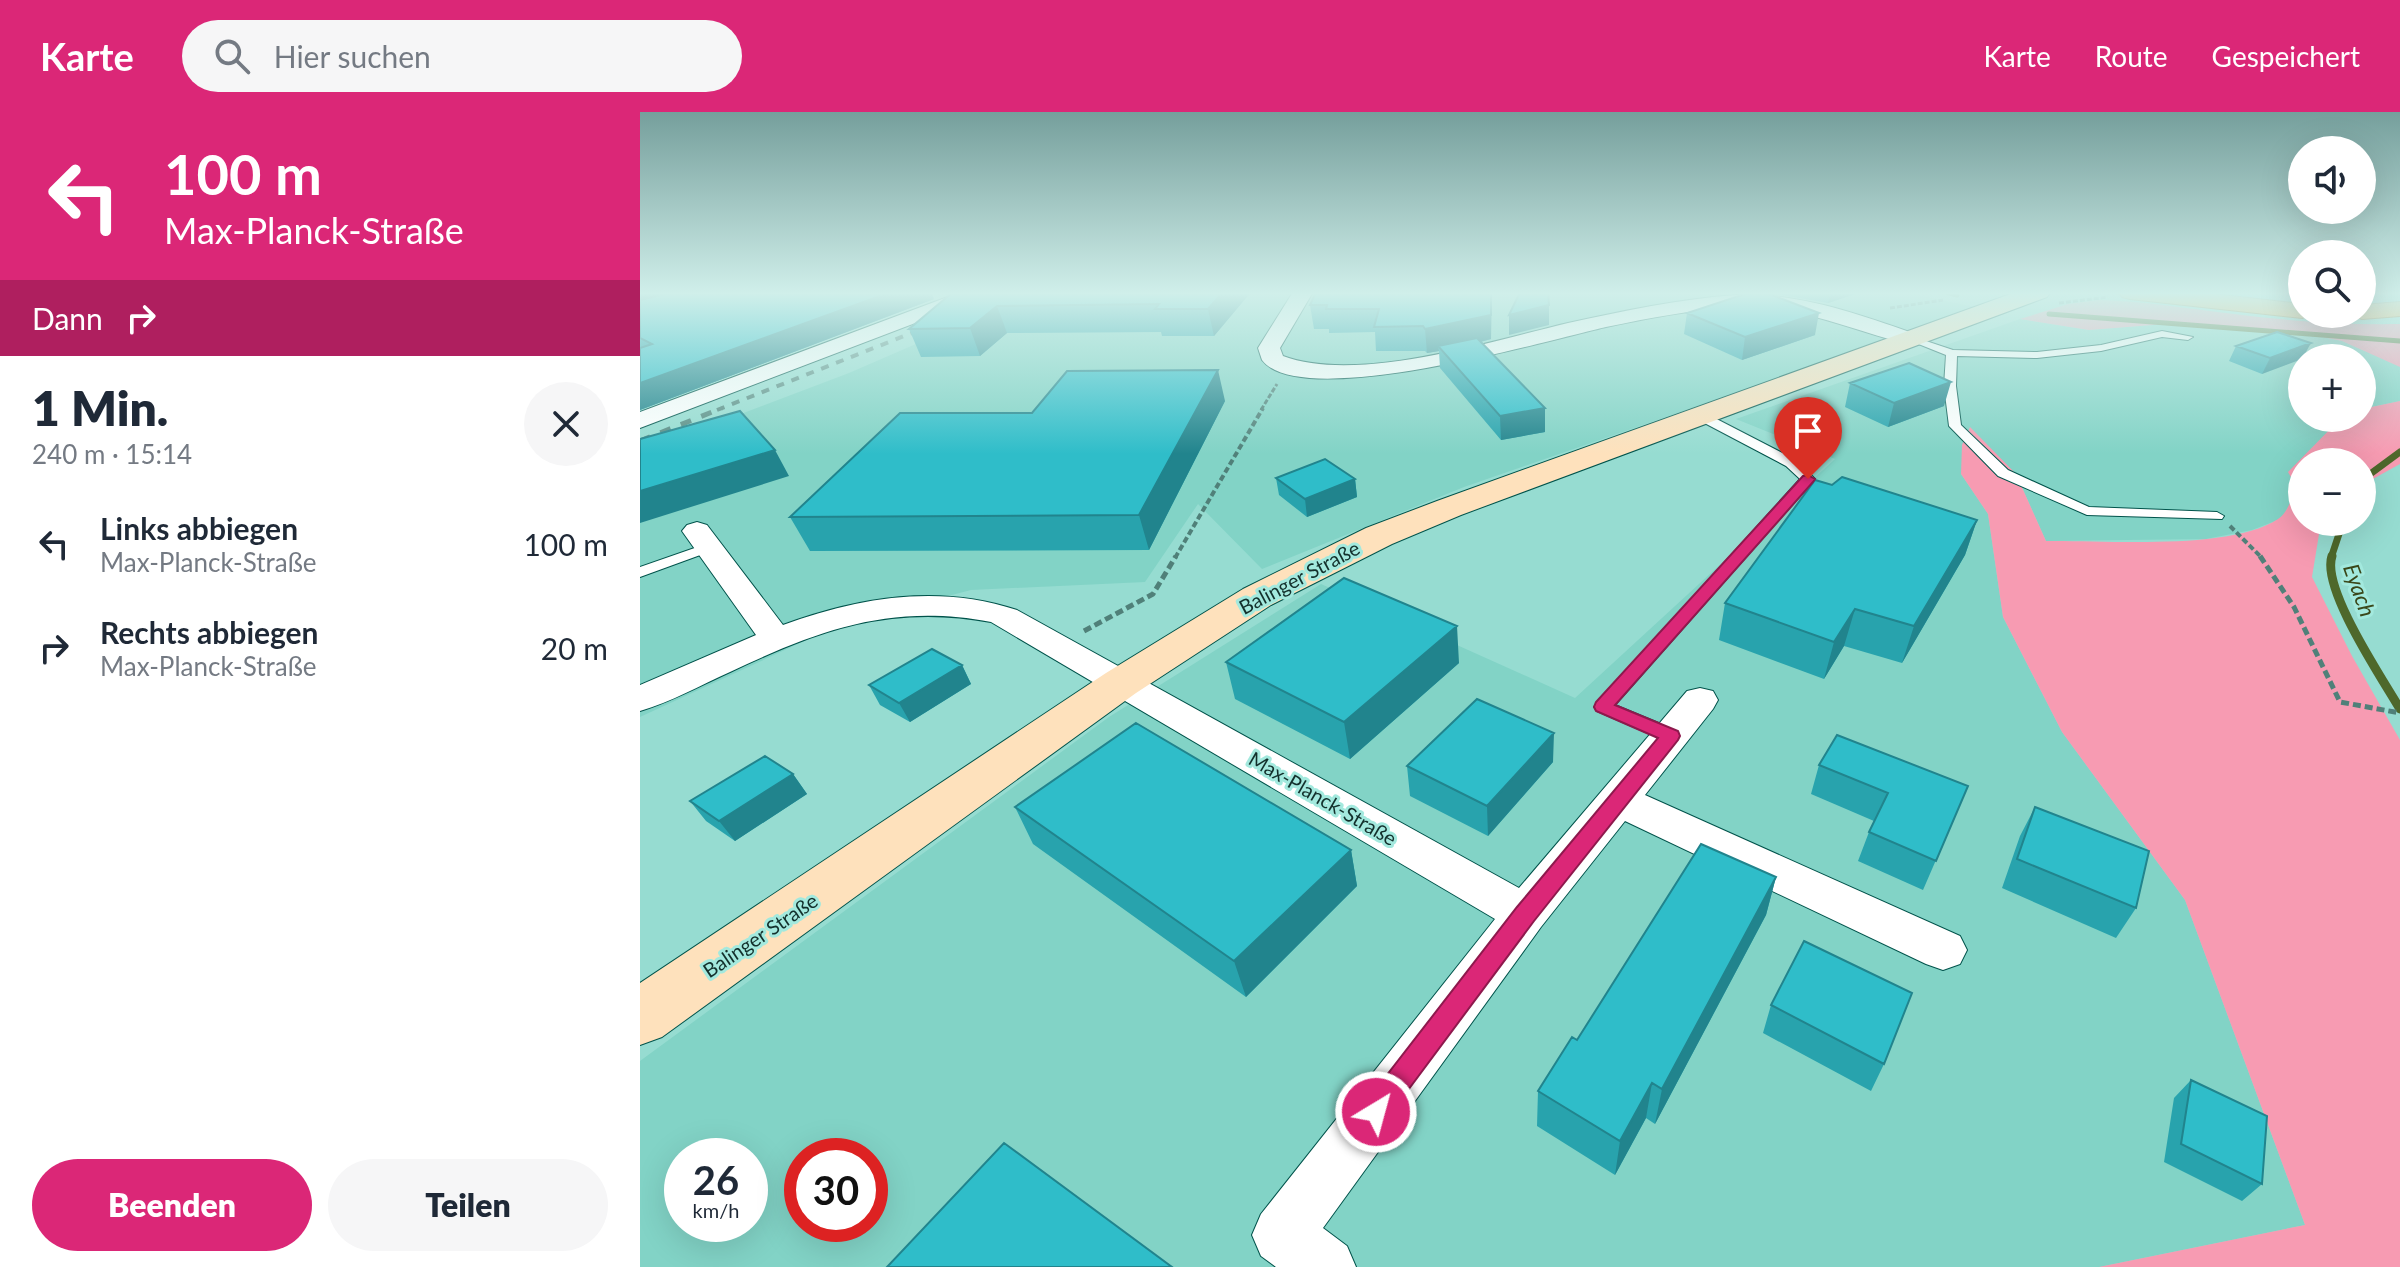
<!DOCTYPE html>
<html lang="de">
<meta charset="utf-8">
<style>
:root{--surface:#fff;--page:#f6f6f7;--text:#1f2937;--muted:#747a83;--accent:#db2777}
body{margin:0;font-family:Lato,sans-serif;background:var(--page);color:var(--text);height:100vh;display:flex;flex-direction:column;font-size:30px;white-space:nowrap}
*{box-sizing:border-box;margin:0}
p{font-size:26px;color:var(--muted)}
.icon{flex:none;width:44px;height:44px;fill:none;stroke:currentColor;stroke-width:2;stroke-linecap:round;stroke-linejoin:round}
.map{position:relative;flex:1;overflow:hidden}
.panel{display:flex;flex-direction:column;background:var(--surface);width:640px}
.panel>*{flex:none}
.banner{background:#db2777;color:#fff;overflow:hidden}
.tools{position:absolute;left:1648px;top:24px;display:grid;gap:16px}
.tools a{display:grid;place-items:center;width:88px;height:88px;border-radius:50%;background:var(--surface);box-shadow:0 8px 32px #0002;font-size:40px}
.speed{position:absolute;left:24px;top:1026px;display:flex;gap:16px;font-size:40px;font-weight:700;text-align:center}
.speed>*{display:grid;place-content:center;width:104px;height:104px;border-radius:50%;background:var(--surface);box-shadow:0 8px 32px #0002;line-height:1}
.speed small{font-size:20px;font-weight:400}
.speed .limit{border:12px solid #d22;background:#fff;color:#111}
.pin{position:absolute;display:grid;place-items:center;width:68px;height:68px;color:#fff;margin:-82px -34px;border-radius:50% 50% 50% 0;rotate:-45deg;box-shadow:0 0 8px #0007}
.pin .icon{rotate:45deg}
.me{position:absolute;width:88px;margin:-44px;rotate:37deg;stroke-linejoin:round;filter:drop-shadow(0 0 6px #0008)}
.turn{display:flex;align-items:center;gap:28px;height:168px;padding:0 32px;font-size:36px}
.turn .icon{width:104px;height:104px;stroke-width:2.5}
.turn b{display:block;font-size:56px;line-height:68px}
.then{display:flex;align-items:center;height:76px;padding:0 32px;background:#0003;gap:16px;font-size:30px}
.round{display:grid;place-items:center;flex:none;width:84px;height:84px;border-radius:42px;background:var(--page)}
.head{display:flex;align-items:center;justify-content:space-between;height:136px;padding:0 32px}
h1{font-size:48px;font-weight:800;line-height:60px}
.button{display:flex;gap:16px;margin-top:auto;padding:16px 32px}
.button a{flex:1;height:92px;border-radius:48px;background:var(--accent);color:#fff;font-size:32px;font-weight:800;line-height:92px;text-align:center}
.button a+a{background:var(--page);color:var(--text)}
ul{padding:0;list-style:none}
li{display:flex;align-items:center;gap:24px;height:104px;padding:0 32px}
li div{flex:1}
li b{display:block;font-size:30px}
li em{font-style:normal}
header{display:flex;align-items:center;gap:48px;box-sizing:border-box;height:112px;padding:0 40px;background:var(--accent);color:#fff}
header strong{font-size:38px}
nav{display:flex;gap:44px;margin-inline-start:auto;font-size:28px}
.search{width:560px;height:72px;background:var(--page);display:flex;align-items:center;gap:20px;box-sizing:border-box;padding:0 28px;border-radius:44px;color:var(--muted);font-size:30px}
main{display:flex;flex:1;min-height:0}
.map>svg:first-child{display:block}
.built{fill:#82d3c6;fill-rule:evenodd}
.green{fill:#f79bb2}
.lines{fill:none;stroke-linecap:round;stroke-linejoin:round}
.stream-far2{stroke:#4e682b;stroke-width:5}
.stream-far1{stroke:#4e682b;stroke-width:7}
.stream{stroke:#4e682b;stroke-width:9}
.service-casing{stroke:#00534b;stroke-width:2}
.minor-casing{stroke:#00534b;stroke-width:2}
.secondary-casing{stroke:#00534b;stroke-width:2}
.trunk-casing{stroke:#ab7525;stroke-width:2}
.path-far2{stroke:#508079;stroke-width:3;stroke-dasharray:5 2;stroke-linecap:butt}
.path-far1{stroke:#508079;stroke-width:4;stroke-dasharray:6 3;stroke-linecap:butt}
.path{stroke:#508079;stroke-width:5;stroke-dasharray:8 4;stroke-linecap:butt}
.service{fill:#fff;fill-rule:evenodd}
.minor{fill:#fff;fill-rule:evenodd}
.secondary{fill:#fee1bc;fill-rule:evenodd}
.trunk{fill:#feae4e;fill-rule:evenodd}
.rail-far1{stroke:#598c84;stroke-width:4;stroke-dasharray:8 8;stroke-linecap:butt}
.rail{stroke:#598c84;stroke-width:5;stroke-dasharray:11 11;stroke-linecap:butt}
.wall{fill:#28a3ad}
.shaded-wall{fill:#21848d}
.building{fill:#2fbdc9;stroke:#21848d;stroke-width:2}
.route{fill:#db2777;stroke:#8e194d;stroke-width:2}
.labels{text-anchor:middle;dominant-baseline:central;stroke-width:6;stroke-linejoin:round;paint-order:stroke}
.street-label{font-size:20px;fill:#13302c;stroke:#a3e9de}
.water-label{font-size:22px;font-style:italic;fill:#3a471a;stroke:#a3e9de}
</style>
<header>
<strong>Karte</strong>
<div class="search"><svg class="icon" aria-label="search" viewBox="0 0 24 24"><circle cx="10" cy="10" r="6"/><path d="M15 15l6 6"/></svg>Hier suchen</div>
<nav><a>Karte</a><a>Route</a><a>Gespeichert</a></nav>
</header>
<main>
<section class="panel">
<div class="banner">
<div class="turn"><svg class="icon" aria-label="left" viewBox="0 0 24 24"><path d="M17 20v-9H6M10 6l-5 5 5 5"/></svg><div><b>100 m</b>Max-Planck-Straße</div></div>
<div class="then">Dann<svg class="icon" aria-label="right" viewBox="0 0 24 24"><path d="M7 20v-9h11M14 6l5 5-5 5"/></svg></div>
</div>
<div class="head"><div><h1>1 Min.</h1><p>240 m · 15:14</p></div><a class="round"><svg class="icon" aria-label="close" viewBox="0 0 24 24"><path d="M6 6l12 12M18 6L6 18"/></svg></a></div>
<ul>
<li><svg class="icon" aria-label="left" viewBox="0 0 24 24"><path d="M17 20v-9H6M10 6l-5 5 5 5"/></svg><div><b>Links abbiegen</b><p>Max-Planck-Straße</p></div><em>100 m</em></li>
<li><svg class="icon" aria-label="right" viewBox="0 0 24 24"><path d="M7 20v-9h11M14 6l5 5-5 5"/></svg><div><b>Rechts abbiegen</b><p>Max-Planck-Straße</p></div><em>20 m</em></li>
</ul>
<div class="button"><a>Beenden</a><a>Teilen</a></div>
</section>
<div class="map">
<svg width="1760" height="1155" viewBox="0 0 1760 1155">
<rect width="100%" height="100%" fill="#96dcd1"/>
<path class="built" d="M396,180h866l78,16 -516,179 -202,82 -64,-65 -53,78 -174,8 -130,34 -201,93v-265l209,-79z
M1380,207l69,11 76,-6 143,10 34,7 58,23v37l-38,8v-51h-60v60h42l-42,44v26l-19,30 -31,12 -46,9 -160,2 -30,-67h-55l27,40 15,103 59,115 123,168 120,325 -206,42h-1459v-206l469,-344 212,-133 254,114 260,-239 -99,-40zM42,1044h68v68h-68zM162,1044h68v68h-68z"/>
<path class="green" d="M1459,188c46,1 90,9 135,14 55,7 110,11 166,10v43l-58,-26 -34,-7 -143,-10 -76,6 -69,-11 48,-15z
M1760,289v63l-38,21v-23h-60v60h19l-9,55 40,79 48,84v527h-301l206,-42 -120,-325 -123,-168 -59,-115 -15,-103 -27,-40 1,-29 8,-18 46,47 30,67c59,-1 184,10 232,-22 9,-5 14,-22 19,-31l-9,-16 53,-54h21v-9z"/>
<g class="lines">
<path class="stream-far2" d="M1306,180l11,3
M1409,202l351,27"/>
<path class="stream-far1" d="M1722,368l38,-28
M1691,446l12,-36"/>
<path class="stream" d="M1692,444c-11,32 50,122 68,153"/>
<defs>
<path id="service" d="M1522,219l31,6 -5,3 -26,-3 -61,14 -64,7 -80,-2 -1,30 5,39 47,45 81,37 128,5 7,4 -2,3 -135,-4 -89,-39 -49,-50 -5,-40 2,-31 -40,-16 5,-3 42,14 84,2 64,-7z
M1055,300h8l93,48 19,19 -200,226 63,26 2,5 -2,5 -7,2 -74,-32 -3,-4 206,-228 -14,-13 -91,-48z
M69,431l7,4 -2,3 -74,27v-10z"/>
<path id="minor" d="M321,180h27l-2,4 -346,132v-16z
M653,180h20l-33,56 3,8c74,28 209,-15 285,-33 55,-12 111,-24 168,-28 62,-3 125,20 182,40l4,4 -11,6c-58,-14 -111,-40 -172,-38 -44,2 -89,11 -133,20 -57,13 -305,85 -344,33l-4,-12z
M57,410l10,3 76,100c76,-28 156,-41 234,-15l502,278 168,-197 13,-3 13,3 5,9 -5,9 -68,86 315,141 7,14 -7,14 -17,6 -17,-6 -301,-143 -84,106 -218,301 24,18 9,21h-80l-15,-11 -9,-21 9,-21 234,-295 -504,-297c-100,-19 -172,8 -261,50 -29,13 -59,30 -90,39v-26l116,-50 -74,-104 5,-6z"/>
<path id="secondary" d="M1376,180h35l-4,5 -586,218 -69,29 -121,61 -135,88 -474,344 -22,8v-62l466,-310 137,-84 123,-61 71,-27z"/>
<path id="trunk" d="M1478,180h78l106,12v10h10l-10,4 -172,-19 -8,-2z
M1760,190v14l-38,3 -11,-5h11v-9z"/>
</defs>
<use href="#service" class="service-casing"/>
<use href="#minor" class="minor-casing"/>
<use href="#secondary" class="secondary-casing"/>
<use href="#trunk" class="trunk-casing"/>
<path class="path-far2" d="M1419,191l49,-6
M1250,196l53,-8
M621,298l16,-26"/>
<path class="path-far1" d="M1590,414l32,32
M535,446l88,-150"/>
<path class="path" d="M1620,444l34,51 46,95 60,11
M444,519l69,-37 23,-38"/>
<use href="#service" class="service"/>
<use href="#minor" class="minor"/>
<use href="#secondary" class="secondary"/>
<use href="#trunk" class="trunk"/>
<path class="rail-far1" d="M77,298l215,-85"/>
<path class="rail" d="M0,329l82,-33"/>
</g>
<path class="wall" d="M0,180l294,7 -294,111z
M313,180h298l-37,44h-52l-1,-4 -154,1 -27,23 -59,1 -12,-28z
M676,180l175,47 -10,3 64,90 -44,8 -61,-72 -1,-17 -12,2 -2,-2h-49l-1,-19 -46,1v-4h-15l-4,-24z
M1125,180h96l-33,11z
M1047,201l128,22 -73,25 -58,-26z
M1671,231l-49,31 -33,-13 7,-15z
M1210,271l94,23 -56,21 -43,-20z
M585,289l-76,149 -339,1 -20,-34 242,-104z
M636,366l79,1 2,18 -50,20 -28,-22z
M1192,373l145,35 -12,35 -63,108 -58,-17 -20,33 -105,-39 6,-37z
M586,550l233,1 -109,96 -115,-60z
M322,553l9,19 -61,38 -30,-17 -11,-20z
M913,650l-65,74 -78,-40 -3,-30z
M1179,653l149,21 -45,104 -65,-29 11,-29 5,-11 -63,-27z
M153,662l14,20 -72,47 -29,-20 -16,-20z
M375,695l336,43 6,36 -111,111 -213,-153z
M1395,695l101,101 -20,30 -114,-50 18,-52z
M1136,765l-10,38 -111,209 -9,-6 -31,57 -78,-49 1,-35 39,-51z
M1131,893l113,59 -13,27 -108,-58z
M1551,968l71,104 -20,17 -78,-39 10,-64z"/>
<path class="shaded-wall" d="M0,180h52l-52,14z
M251,180h40l3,7 -294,111v-27z
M583,180h28l-37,44 -6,-27z
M852,180l-1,47 -28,7h-25l1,5 -12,2 -2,-24z
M1191,180h30l-33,11z
M909,193v20l-40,10v-20z
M357,194l10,27 -27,23 -10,-28z
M1179,201l-4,22 -73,25 3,-23z
M1671,231l-9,16 -40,15 8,-16z
M578,258l7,31 -76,149 -10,-35z
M1311,270l-7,24 -56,21 6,-24z
M905,296v24l-44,8 -1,-24z
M135,338l14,26 -149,47v-32z
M715,367l2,18 -50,20 -2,-18z
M1337,408l-12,35 -63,108 12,-37z
M1215,497l-11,37 -20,33 10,-37z
M817,514l2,37 -109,96 -6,-37z
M322,553l9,19 -61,38 -11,-19z
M914,621l-1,29 -65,74 -1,-30z
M153,662l14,20 -72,47 -16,-20z
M711,738l6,36 -111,111 -12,-36z
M1136,765l-10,38 -111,209 7,-35z
M1012,971l-6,35 -31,57 5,-34z"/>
<path class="building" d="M32,180h219l-251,91v-35l12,-4 -12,-6v-38z
M313,180h270l-15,17h-53l4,-5 -162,2 -27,22 -61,1z
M676,180h175v23l-66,14 -2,-3 -49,1 5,-18h-53l1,-4h-17z
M880,180h28l1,13 -40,10z
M1111,180h13l55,21 -74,24 -58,-24z
M1637,220l34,11 -41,15 -34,-12z
M837,226l68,70 -45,8 -62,-70z
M1269,251l42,19 -57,21 -44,-20z
M578,258l-79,145 -349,2 110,-104h132l35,-42z
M100,299l35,39 -135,41v-52z
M685,347l30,20 -50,20 -29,-21z
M1202,365l135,43 -63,106 -59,-17 -21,33 -109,-39 90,-123 17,5z
M704,466l113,48 -113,96 -118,-60z
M292,537l30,16 -63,38 -30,-18z
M837,587l77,34 -67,73 -80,-40z
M496,611l215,127 -117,111 -219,-154z
M1197,623l131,51 -32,75 -67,-29 19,-39 -69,-28z
M125,644l28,18 -74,47 -29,-20z
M1395,695l114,44 -13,57 -119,-49z
M1061,732l75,33 -114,212 -10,-6 -32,58 -82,-50 34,-54 5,3z
M1164,829l108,52 -28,71 -113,-59z
M1551,968l76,36 -5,68 -81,-40z
M364,1031l168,124h-285z"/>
<linearGradient id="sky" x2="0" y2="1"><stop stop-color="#759f9c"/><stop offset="0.53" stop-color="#d0efea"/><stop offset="1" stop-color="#d0efea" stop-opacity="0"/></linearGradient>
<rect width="1760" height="342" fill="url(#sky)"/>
<path class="route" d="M1168,363l7,4 -2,3 -198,223 63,26 2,5 -2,4 -144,181 -149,200 -9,4 -10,-4 -4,-9 4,-10 151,-195 141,-169 -62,-27 -2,-4 2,-5 207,-226z"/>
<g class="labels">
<g class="street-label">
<text transform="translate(659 465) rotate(-28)">Balinger Straße</text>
<text transform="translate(683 686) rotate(30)">Max-Planck-Straße</text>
<text transform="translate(120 823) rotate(-34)">Balinger Straße</text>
</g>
<g class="water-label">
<text transform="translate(1720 478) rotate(70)">Eyach</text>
</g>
</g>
</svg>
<div class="tools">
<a><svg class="icon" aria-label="sound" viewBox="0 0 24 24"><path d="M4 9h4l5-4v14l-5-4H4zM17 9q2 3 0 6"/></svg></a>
<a><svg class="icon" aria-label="search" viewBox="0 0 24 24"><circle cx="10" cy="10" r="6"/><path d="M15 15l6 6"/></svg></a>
<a>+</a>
<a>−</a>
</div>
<div class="speed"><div>26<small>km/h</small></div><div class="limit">30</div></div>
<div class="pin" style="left:1168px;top:367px;background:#d93025"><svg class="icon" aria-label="arrive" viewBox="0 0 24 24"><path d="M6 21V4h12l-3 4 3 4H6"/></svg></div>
<svg class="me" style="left:736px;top:1000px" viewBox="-20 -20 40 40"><circle r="17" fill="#db2777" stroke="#fff" stroke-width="3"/><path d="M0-11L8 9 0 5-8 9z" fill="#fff"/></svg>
</div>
</main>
